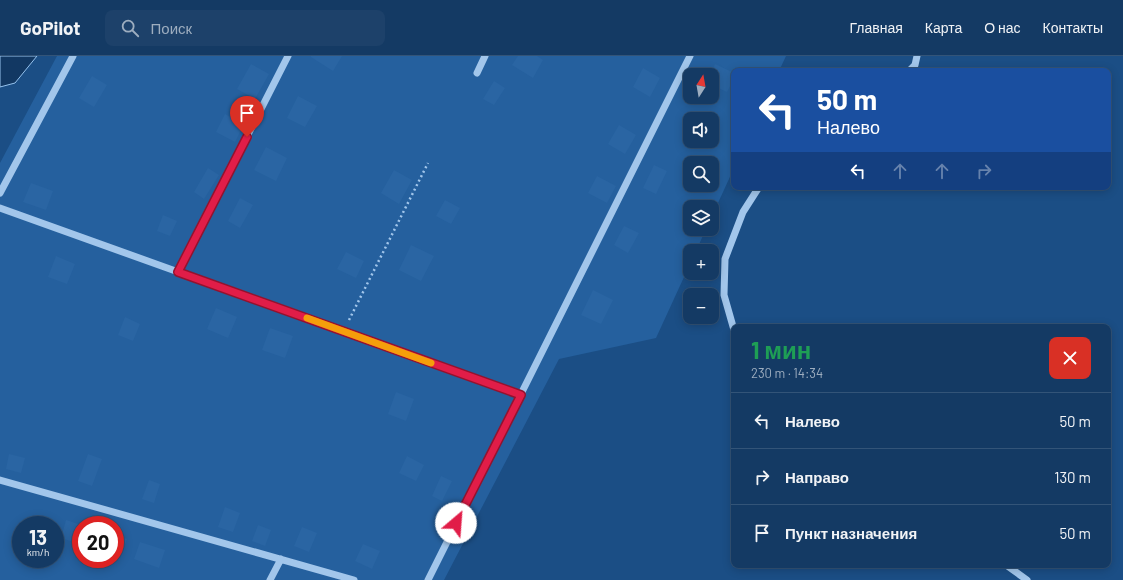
<!DOCTYPE html>
<html lang="ru">
<meta charset="utf-8">
<style>
:root{--surface:#143a64;--page:#1d416a;--text:#f1f3f6;--muted:#9dadbf;--line:#335478}
body{margin:0;font-family:Barlow,sans-serif;background:var(--page);color:var(--text);height:100vh;display:flex;flex-direction:column;font-size:15px;white-space:nowrap}
*{box-sizing:border-box;margin:0}
p{font-size:13px;color:var(--muted)}
.icon{flex:none;width:22px;height:22px;fill:none;stroke:currentColor;stroke-width:2;stroke-linecap:round;stroke-linejoin:round}
.map{position:relative;flex:1;overflow:hidden}
.sheet{position:absolute;left:731px;top:268px;width:380px;height:244px;display:flex;flex-direction:column;background:var(--surface);border-radius:8px;box-shadow:0 2px 10px #0003,0 0 0 1px var(--line)}
.sheet>*{flex:none}
.top-card{position:absolute;left:731px;top:12px;width:380px;height:122px;border-radius:8px;box-shadow:0 2px 10px #0003,0 0 0 1px var(--line);background:#1a4fa0;color:#fff;overflow:hidden}
.needle{width:26px;rotate:11deg}
.fabs{position:absolute;left:683px;top:12px;display:grid;gap:8px}
.fabs a{display:grid;place-items:center;width:36px;height:36px;border-radius:8px;background:var(--surface);box-shadow:0 2px 10px #0003,0 0 0 1px var(--line);font-size:20px}
.speed{position:absolute;left:12px;top:460px;display:flex;gap:8px;font-size:20px;font-weight:700;text-align:center}
.speed>*{display:grid;place-content:center;width:52px;height:52px;border-radius:50%;background:var(--surface);box-shadow:0 2px 10px #0003,0 0 0 1px var(--line);line-height:1}
.speed small{font-size:10px;font-weight:400}
.speed .limit{border:6px solid #d22;background:#fff;color:#111}
.pin{position:absolute;display:grid;place-items:center;width:34px;height:34px;color:#fff;margin:-41px -17px;border-radius:50% 50% 50% 0;rotate:-45deg;box-shadow:0 0 4px #0007}
.pin .icon{rotate:45deg}
.me{position:absolute;width:44px;margin:-22px;rotate:27deg;stroke-linejoin:round;filter:drop-shadow(0 0 3px #0008)}
.turn{display:flex;align-items:center;gap:14px;height:84px;padding:0 20px;font-size:18px}
.turn .icon{width:52px;height:52px;stroke-width:2.5}
.turn b{display:block;font-size:28px;line-height:34px}
.lanes{display:flex;align-items:center;height:38px;padding:0 20px;background:#0003;justify-content:center;gap:20px;direction:ltr}
.lanes .off{opacity:.35}
.round{display:grid;place-items:center;flex:none;width:42px;height:42px;border-radius:8px;background:var(--page)}
.summary{display:flex;align-items:center;justify-content:space-between;height:68px;padding:0 20px}
h1{font-size:24px;font-weight:700;line-height:30px;color:#1e9e55}
ul{padding:0;list-style:none}
li{display:flex;align-items:center;gap:12px;height:56px;padding:0 20px;border-top:1px solid var(--line)}
li div{flex:1}
li b{display:block;font-size:15px}
li em{font-style:normal}
header{display:flex;align-items:center;gap:24px;box-sizing:border-box;height:56px;padding:0 20px;background:var(--surface);border-bottom:1px solid var(--line)}
header strong{font-size:19px}
nav{display:flex;gap:22px;margin-inline-start:auto;font-size:14px}
.search{width:280px;height:36px;background:var(--page);display:flex;align-items:center;gap:10px;box-sizing:border-box;padding:0 14px;border-radius:8px;color:var(--muted);font-size:15px}
.map>svg:first-child{display:block}
.green{fill:#25609e;fill-rule:evenodd}
.water{fill:#123863;stroke:#95c2ed}
.building{fill:#2a65a3}
.lines{fill:none;stroke-linecap:round;stroke-linejoin:round}
.path{stroke:#a2c6eb;stroke-width:2.5;stroke-dasharray:2 3;stroke-linecap:butt}
.minor{stroke:#a2c6eb;stroke-width:7}
.route-casing{stroke:#92132f;stroke-width:10}
.route{stroke:#e11d48;stroke-width:7}
.slow{stroke:#f59e0b;stroke-width:7}
</style>
<header>
<strong>GoPilot</strong>
<div class="search"><svg class="icon" aria-label="search" viewBox="0 0 24 24"><circle cx="10" cy="10" r="6"/><path d="M15 15l6 6"/></svg>Поиск</div>
<nav><a>Главная</a><a>Карта</a><a>О нас</a><a>Контакты</a></nav>
</header>
<div class="map">
<svg width="1123" height="524" viewBox="0 0 1123 524">
<rect width="100%" height="100%" fill="#1b4e85"/>
<path class="green" d="M57,0h729l-7,15h-45v97l-22,48v-9h-22v22h16l-10,22h-6v13l-34,74 -97,21 -115,221h-444v-417zM690,19h22v22h-22zM690,63h22v22h-22zM690,107h22v22h-22zM21,469h34v34h-34zM81,469h34v34h-34z"/>
<path class="water" d="M0,0h37l-22,27 -15,4z"/>
<path class="building" d="M311,0h31l-9,15 -22,-14z
M518,0h19l6,4 -10,18 -21,-13z
M251,8l18,10 -14,25 -18,-10z
M715,8l19,9v5l-7,14 -15,-7v-10h-2z
M643,12l17,10 -10,19 -17,-10z
M92,20l15,9 -13,22 -15,-9z
M494,25l11,7 -11,17 -11,-6z
M298,40l19,10 -12,21 -18,-9z
M225,58l19,10 -9,18 -19,-10z
M619,69l17,10 -11,19 -17,-10z
M266,91l21,11 -11,23 -22,-11z
M654,109l13,6 -11,23 -13,-6z
M208,112l11,7 -15,24 -10,-7z
M394,114l18,10 -13,24 -18,-11z
M597,120l19,10 -9,17 -19,-10z
M31,127l22,8 -7,19 -23,-8z
M240,142l13,7 -13,23 -12,-7z
M445,144l15,8 -9,16 -15,-8z
M163,159l14,6 -7,15 -13,-5z
M624,170l15,7 -11,20 -14,-8z
M411,189l23,11 -13,25 -22,-11z
M346,196l18,9 -8,17 -19,-9z
M56,200l19,8 -8,20 -19,-7z
M593,234l20,10 -12,24 -20,-9z
M216,252l21,9 -9,21 -21,-9z
M125,261l15,7 -7,17 -15,-6z
M270,272l23,8 -8,22 -23,-8z
M396,336l18,7 -8,22 -18,-7z
M9,398l16,4 -4,15 -15,-4z
M88,398l14,5 -10,27 -14,-5z
M407,400l17,9 -8,16 -17,-8z
M441,420l11,5 -10,20 -10,-5z
M149,424l11,4 -6,19 -12,-4z
M225,451l15,6 -7,19 -15,-5z
M66,464l15,5v4l-4,14 -16,-5z
M258,469l13,5 -6,16 -13,-5z
M302,471l15,6 -8,19 -15,-6z
M115,479l12,4 -6,16 -6,-2z
M140,486l25,8 -6,18 -25,-9z
M363,488l17,7 -8,18 -17,-8z"/>
<g class="lines">
<path class="path" d="M349,264l79,-157"/>
<path class="minor" d="M909,15l6,-6 2,-9
M477,17l8,-17
M0,137l73,-137
M0,152l521,187
M178,216l110,-216
M734,274l-10,-35 1,-36 18,-47 16,-25
M0,424l354,100
M1006,509l21,15
M270,524l11,-21
M428,524l262,-524"/>
</g>
<g class="lines">
<defs>
<path id="route" d="M247,81l-69,135 343,123 -65,128"/>
</defs>
<use href="#route" class="route-casing"/>
<use href="#route" class="route"/>
<path class="slow" d="M307,262l124,45"/>
</g>
</svg>
<div class="fabs">
<a><svg class="needle" viewBox="-14 -14 28 28"><path d="M0-13l5 13h-10z" fill="#e53935"/><path d="M0 13l5-13h-10z" fill="#9dadbf"/></svg></a>
<a><svg class="icon" aria-label="sound" viewBox="0 0 24 24"><path d="M4 9h4l5-4v14l-5-4H4zM17 9q2 3 0 6"/></svg></a>
<a><svg class="icon" aria-label="search" viewBox="0 0 24 24"><circle cx="10" cy="10" r="6"/><path d="M15 15l6 6"/></svg></a>
<a><svg class="icon" aria-label="layers" viewBox="0 0 24 24"><path d="M12 4l9 5-9 5-9-5zM3 14l9 5 9-5"/></svg></a>
<a>+</a>
<a>−</a>
</div>
<div class="speed"><div>13<small>km/h</small></div><div class="limit">20</div></div>
<div class="pin" style="left:247px;top:81px;background:#d93025"><svg class="icon" aria-label="arrive" viewBox="0 0 24 24"><path d="M6 21V4h12l-3 4 3 4H6"/></svg></div>
<svg class="me" style="left:456px;top:467px" viewBox="-20 -20 40 40"><circle r="19" fill="#fff"/><path d="M0-13L10 11 0 6-10 11z" fill="#e11d48"/></svg>
<div class="top-card">
<div class="turn"><svg class="icon" aria-label="left" viewBox="0 0 24 24"><path d="M17 20v-9H6M10 6l-5 5 5 5"/></svg><div><b>50 m</b>Налево</div></div>
<div class="lanes"><svg class="icon" aria-label="left" viewBox="0 0 24 24"><path d="M17 20v-9H6M10 6l-5 5 5 5"/></svg><svg class="icon off" aria-label="ahead" viewBox="0 0 24 24"><path d="M12 20V5M6 11l6-6 6 6"/></svg><svg class="icon off" aria-label="ahead" viewBox="0 0 24 24"><path d="M12 20V5M6 11l6-6 6 6"/></svg><svg class="icon off" aria-label="right" viewBox="0 0 24 24"><path d="M7 20v-9h11M14 6l5 5-5 5"/></svg></div>
</div>
<section class="sheet">
<div class="summary"><div><h1>1 мин</h1><p>230 m · 14:34</p></div><a class="round" style="background:#d93025;color:#fff"><svg class="icon" aria-label="close" viewBox="0 0 24 24"><path d="M6 6l12 12M18 6L6 18"/></svg></a></div>
<ul>
<li><svg class="icon" aria-label="left" viewBox="0 0 24 24"><path d="M17 20v-9H6M10 6l-5 5 5 5"/></svg><div><b>Налево</b></div><em>50 m</em></li>
<li><svg class="icon" aria-label="right" viewBox="0 0 24 24"><path d="M7 20v-9h11M14 6l5 5-5 5"/></svg><div><b>Направо</b></div><em>130 m</em></li>
<li><svg class="icon" aria-label="arrive" viewBox="0 0 24 24"><path d="M6 21V4h12l-3 4 3 4H6"/></svg><div><b>Пункт назначения</b></div><em>50 m</em></li>
</ul>
</section>
</div>
